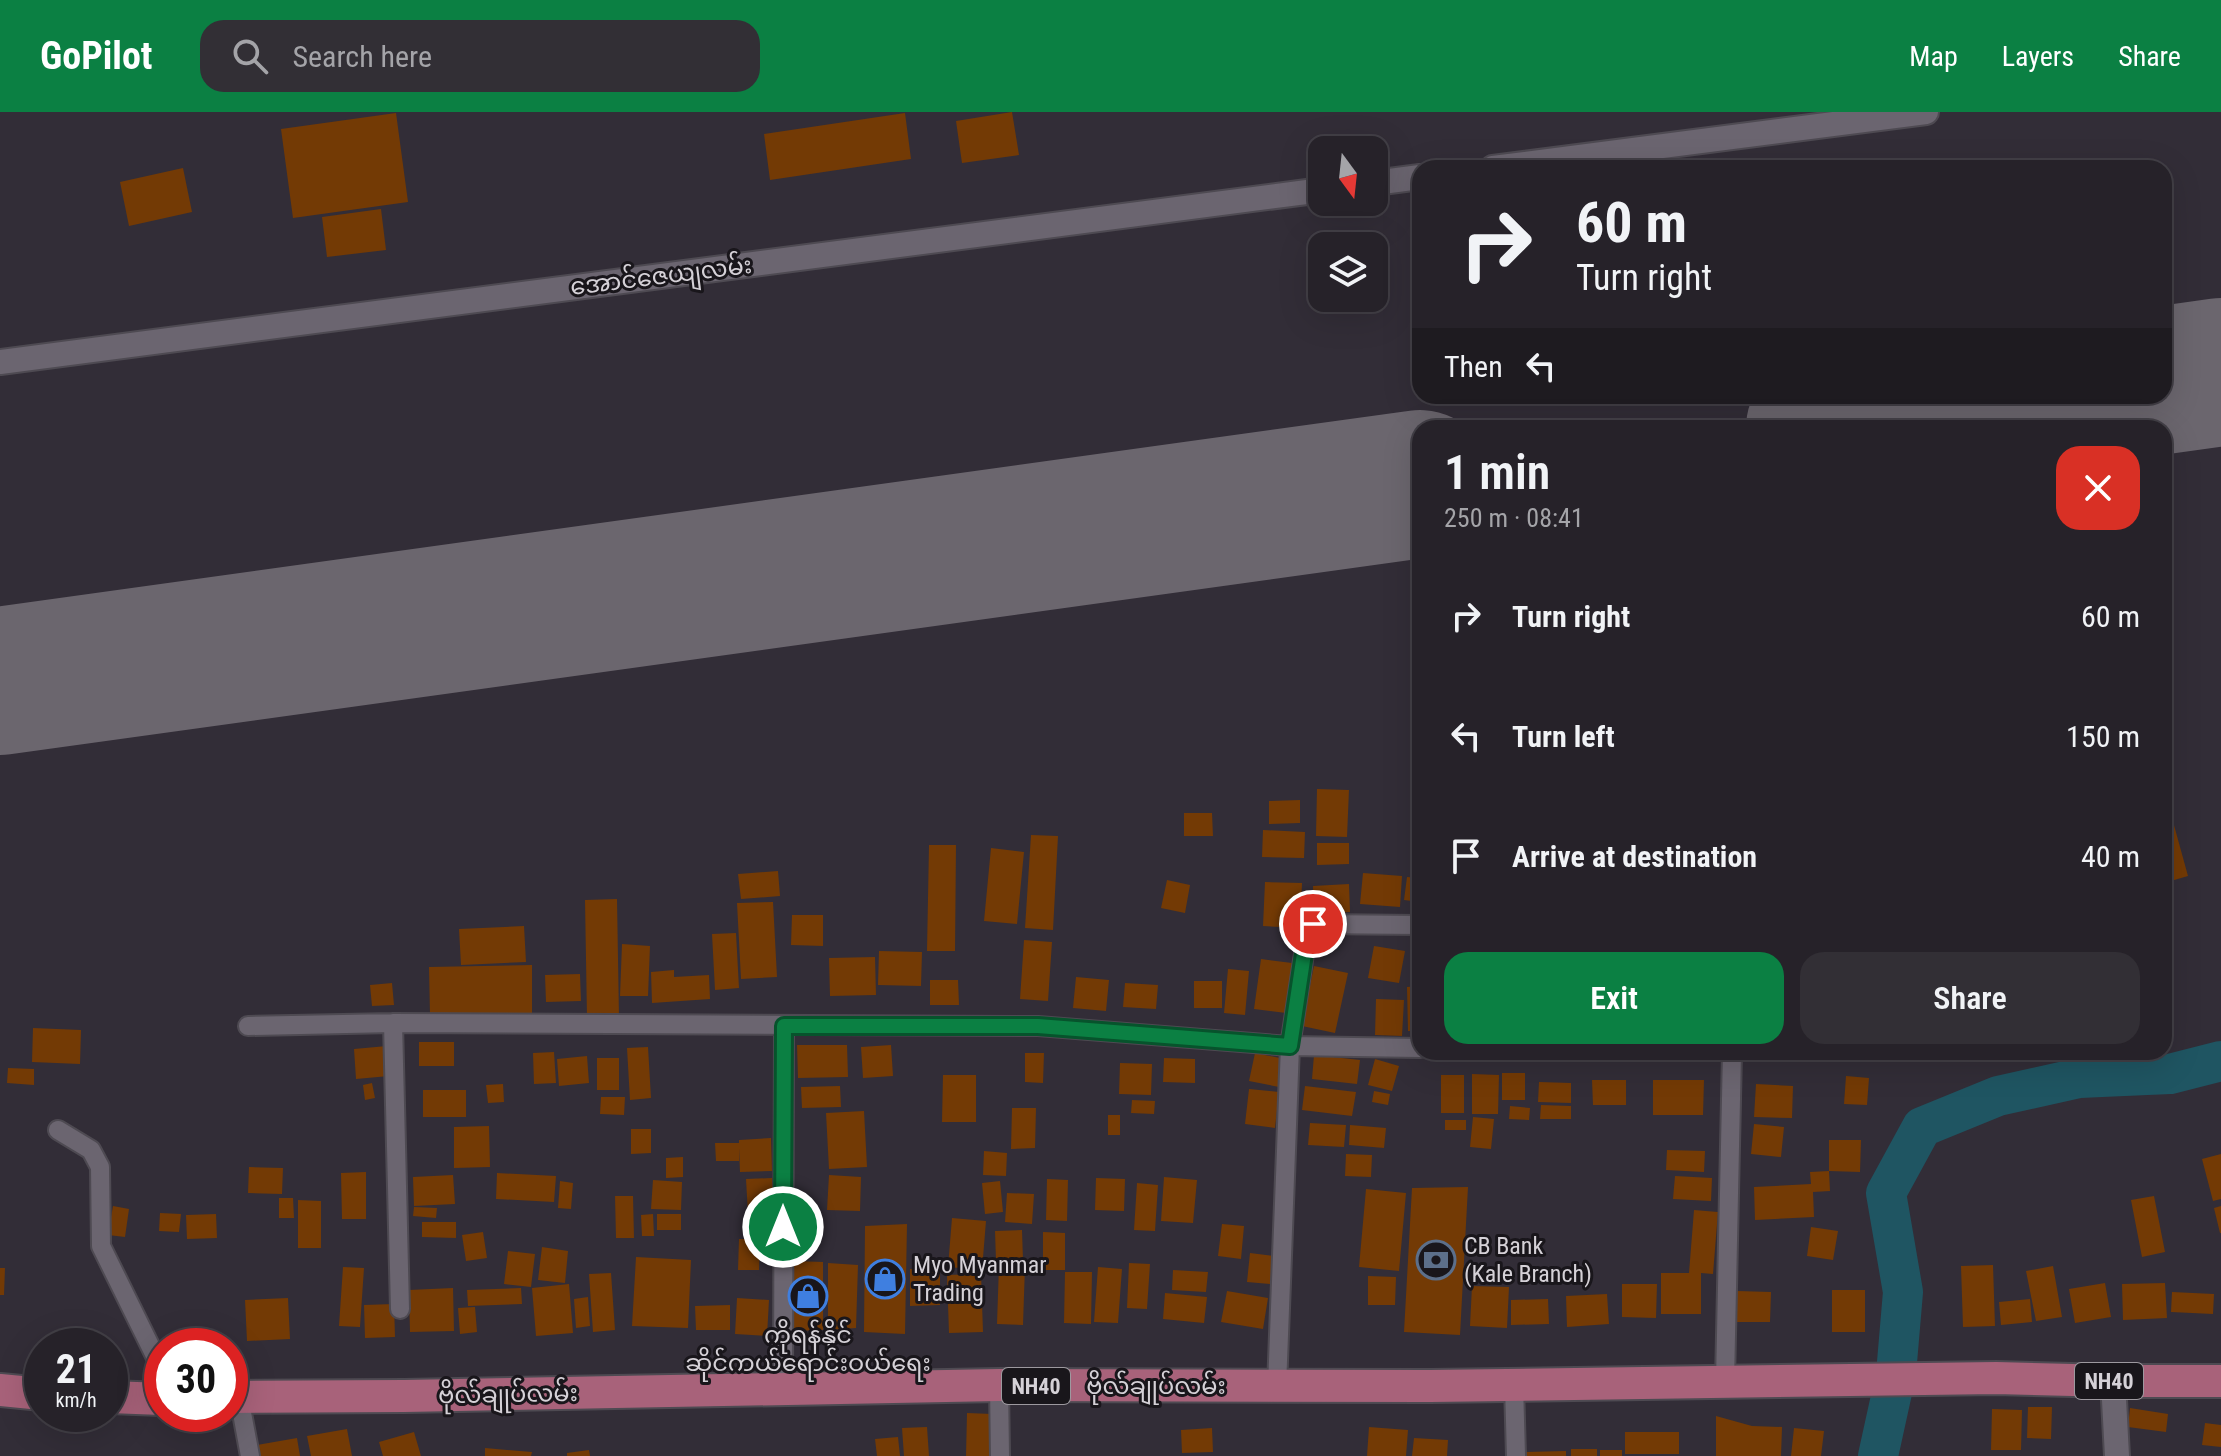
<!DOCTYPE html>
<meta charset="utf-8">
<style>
:root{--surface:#262229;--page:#322f35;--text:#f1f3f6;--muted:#a4a4a8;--line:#423f46;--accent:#0b8043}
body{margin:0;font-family:"Roboto Condensed","Noto Sans Myanmar",sans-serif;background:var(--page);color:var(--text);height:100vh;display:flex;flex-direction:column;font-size:30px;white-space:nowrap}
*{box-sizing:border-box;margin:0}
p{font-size:26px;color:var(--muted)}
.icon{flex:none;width:44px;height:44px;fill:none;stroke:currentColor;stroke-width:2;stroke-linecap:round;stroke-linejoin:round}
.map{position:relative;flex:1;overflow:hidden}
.details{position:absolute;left:1412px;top:308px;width:760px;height:640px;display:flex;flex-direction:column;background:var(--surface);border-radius:24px;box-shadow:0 8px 32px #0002,0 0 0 2px var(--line)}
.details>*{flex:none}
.hud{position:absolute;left:1412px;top:48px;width:760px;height:244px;border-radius:24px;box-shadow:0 8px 32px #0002,0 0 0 2px var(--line);background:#262229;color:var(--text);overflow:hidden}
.needle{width:52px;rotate:165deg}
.tools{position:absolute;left:1308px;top:24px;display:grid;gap:16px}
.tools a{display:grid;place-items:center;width:80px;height:80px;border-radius:16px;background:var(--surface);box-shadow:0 8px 32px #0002,0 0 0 2px var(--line);font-size:40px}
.speed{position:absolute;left:24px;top:1216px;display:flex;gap:16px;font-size:40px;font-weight:700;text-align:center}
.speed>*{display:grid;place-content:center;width:104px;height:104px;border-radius:50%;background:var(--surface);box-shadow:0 8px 32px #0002,0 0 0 2px var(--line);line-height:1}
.speed small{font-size:20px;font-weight:400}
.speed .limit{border:12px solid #d22;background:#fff;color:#111}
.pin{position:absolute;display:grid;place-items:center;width:68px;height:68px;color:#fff;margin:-34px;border:4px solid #fff;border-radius:50%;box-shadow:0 2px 8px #0007}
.me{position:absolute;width:88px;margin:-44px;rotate:0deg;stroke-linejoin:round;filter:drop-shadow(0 0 6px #0008)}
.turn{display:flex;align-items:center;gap:28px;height:168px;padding:0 32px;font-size:36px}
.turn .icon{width:104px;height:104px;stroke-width:2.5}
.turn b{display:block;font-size:56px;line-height:68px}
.then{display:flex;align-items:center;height:76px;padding:0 32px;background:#0003;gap:16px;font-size:30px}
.round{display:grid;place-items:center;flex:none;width:84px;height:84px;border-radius:24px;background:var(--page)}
.head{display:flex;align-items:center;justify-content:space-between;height:136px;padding:0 32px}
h1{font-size:48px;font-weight:600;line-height:60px}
.action{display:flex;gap:16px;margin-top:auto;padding:16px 32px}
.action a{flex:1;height:92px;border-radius:24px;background:var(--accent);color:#fff;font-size:32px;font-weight:600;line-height:92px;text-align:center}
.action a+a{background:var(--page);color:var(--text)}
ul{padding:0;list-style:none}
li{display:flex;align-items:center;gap:24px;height:120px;padding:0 32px}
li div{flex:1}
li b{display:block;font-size:30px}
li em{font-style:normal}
header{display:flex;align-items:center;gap:48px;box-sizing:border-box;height:112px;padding:0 40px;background:var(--accent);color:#fff}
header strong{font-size:38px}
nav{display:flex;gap:44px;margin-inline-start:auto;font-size:28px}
.search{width:560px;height:72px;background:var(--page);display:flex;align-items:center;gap:20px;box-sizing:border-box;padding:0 28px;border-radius:24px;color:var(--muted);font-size:30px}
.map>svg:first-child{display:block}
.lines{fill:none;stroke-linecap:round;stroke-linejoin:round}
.river{stroke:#1f5562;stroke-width:40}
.runway{stroke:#6b666e;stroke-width:148}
.building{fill:#733a05}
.minor-casing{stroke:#4e4a52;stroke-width:22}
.tertiary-casing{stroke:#4e4a52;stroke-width:28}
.trunk-casing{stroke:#4e4a52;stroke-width:36}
.minor{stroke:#6b6570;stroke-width:18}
.tertiary{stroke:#6b6570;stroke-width:24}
.trunk{stroke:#a8627a;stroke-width:32}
.route-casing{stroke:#07532c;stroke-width:20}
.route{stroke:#0b8043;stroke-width:14}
.labels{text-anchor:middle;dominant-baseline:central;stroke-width:6;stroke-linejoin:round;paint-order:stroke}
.shield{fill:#19161b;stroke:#9d999f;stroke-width:2}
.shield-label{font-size:22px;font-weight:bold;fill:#d5d1d7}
.street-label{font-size:24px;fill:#d5d1d7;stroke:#19161b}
.poi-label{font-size:24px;fill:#d5d1d7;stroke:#19161b;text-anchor:start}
</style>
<header>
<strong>GoPilot</strong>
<div class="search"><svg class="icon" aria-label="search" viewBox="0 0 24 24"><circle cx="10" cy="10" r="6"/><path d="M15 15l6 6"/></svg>Search here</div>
<nav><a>Map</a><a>Layers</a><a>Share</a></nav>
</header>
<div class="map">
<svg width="2221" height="1344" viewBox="0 0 2221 1344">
<rect width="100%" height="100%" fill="#322d37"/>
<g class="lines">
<path class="river" d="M1878,1344l18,-82 7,-82 -17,-99 36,-66 76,-31 81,-18 91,-4 51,-13"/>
<path class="runway" d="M2164,268l57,-8
M1820,316l230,-32
M0,569l1420,-197"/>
</g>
<path class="building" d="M1012,0l7,43 -57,8 -6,-42z
M396,1l12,89 -115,16 -12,-89z
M905,1l6,46 -141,21 -6,-46z
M183,56l9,44 -63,14 -9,-44z
M381,97l5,41 -59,7 -5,-40z
M1317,677l32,1 -2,47 -31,-1z
M1300,688v23l-31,1v-23z
M2169,695l19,69 -24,7v-75z
M1184,701h28l1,23h-29z
M1263,718l42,2 -1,26 -42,-1z
M1031,723l27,1 -5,94 -28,-2z
M1317,731h32v21l-32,1z
M929,733h27l-1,106h-28z
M991,736l33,4 -7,72 -33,-3z
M778,759l2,25 -39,3 -3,-25z
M1363,761l39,3 -2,31 -40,-3z
M1407,765l13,1v24l-16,-2z
M1167,768l23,5 -5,28 -24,-5z
M1265,770l37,1 -2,45 -37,-2z
M1349,772l1,28 -36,2 -1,-28z
M617,787l2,118 -32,1 -2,-118z
M773,790l4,75 -36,2 -4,-76z
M792,803h31v31l-32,-1z
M524,814l2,36 -65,3 -2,-36z
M736,821l3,55 -24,2 -3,-56z
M1024,828l28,2 -4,59 -28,-2z
M622,832l28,2 -2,50h-28z
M1374,834l31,5 -6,32 -31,-5z
M879,839l43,1 -1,34 -43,-1z
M875,845l1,38 -46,1 -1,-38z
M1261,847l31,4 -6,50 -32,-4z
M532,853v49l-102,1 -1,-48z
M1314,854l34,7 -13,60 -33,-7z
M1228,857l21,2 -4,44 -21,-2z
M674,858v7l35,-2 1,24 -58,4 -1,-31z
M580,862l1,27 -35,1 -1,-27z
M1076,865l33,3 -3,31 -33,-3z
M930,868h28l1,25h-29z
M1194,869h28v27h-28z
M392,871l2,22 -22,1 -2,-21z
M1125,871l33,2 -2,24 -33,-2z
M1420,874v45h-12l-1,-44z
M1376,887l28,1 -2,36 -27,-1z
M33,916l48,2 -1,34 -48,-2z
M419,930h35v24h-35z
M797,933h50l1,32 -50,1z
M891,933l2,31 -30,2 -2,-31z
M387,934l2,30 -33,3 -2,-30z
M648,935l3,51 -21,2 -3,-52z
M554,940l2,31 -22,1 -1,-31z
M1025,941h19l-1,30 -18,-1z
M1255,941l30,6 -6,28 -30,-6z
M1314,943l46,5 -3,24 -45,-5z
M587,944l2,27 -30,3 -2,-27z
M597,946h22v32h-22z
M1164,946l31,1v24l-32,-1z
M1375,947l24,7 -7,25 -24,-6z
M1120,951l32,1 -1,31 -32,-1z
M8,956l26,1v16l-27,-2z
M1502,961h23v27h-23z
M1472,962l27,1 -1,39h-26z
M943,963h33v47h-34z
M1441,963h23v38h-23z
M1846,964l23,2 -2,27 -23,-1z
M1592,968h34v25h-33z
M1653,968h51l-1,35h-50z
M1539,970l32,1v20l-33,-1z
M372,971l3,15 -10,2 -2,-15z
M503,972l1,18 -16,1 -2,-18z
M1756,972l37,2 -1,32 -38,-1z
M840,974l1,21 -39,1 -1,-21z
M1305,974l51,6 -4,24 -50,-6z
M1249,977l30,3 -4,36 -30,-4z
M423,978h43v27h-43z
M1374,979l16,3 -2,11 -16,-3z
M601,985h24l-1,18 -24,-1z
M1132,988l23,1 -1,13 -23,-1z
M1541,993l30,1v13h-31z
M1510,994l20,2 -1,12 -20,-1z
M1012,996h24l-1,40 -24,1z
M864,999l3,56 -38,2 -3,-56z
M1108,1003h12v20h-12z
M1473,1005l21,2 -3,30 -21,-2z
M1445,1008h21v10h-21z
M1310,1011l36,2 -2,22 -36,-2z
M1754,1012l30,3 -3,30 -30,-3z
M1350,1013l36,3 -2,20 -35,-3z
M489,1014l1,41 -36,1v-41z
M631,1017h20v24l-20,1z
M771,1026l1,33 -32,1 -1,-24v13h-23l-1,-18h24v-3z
M1829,1028h32l-1,32 -31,-1z
M1667,1038l38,1 -1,21 -38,-2z
M984,1039l23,2 -1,23 -23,-1z
M1346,1042l26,1 -1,22 -26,-1z
M2221,1042v45l-8,2 -11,-42z
M683,1045v20l-17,1v-20z
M249,1055l34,1 -1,26 -34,-1z
M1829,1059l1,20 -17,1 1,25 -59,3 -1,-33 57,-3 -1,-12z
M366,1060v47h-24l-1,-46z
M497,1061l59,3 -2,26 -58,-3z
M453,1063l2,29 -41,2 -1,-29z
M829,1063l32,2 -1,34 -33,-1z
M1675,1064l37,2 -1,23 -38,-2z
M1164,1065l33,3 -4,43 -32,-2z
M772,1066l2,35 -26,1 -2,-35z
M1096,1066l29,1 -1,32 -29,-1z
M1047,1067l21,1 -1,41 -21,-1z
M653,1068l29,2 -1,28 -30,-1z
M560,1069l13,2 -2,26 -13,-1z
M1000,1069l3,31 -18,2 -3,-31z
M1137,1071l21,2 -3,46 -21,-1z
M1468,1075l-8,148 -56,-3 8,-144z
M1366,1077l40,4 -7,78 -40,-4z
M1007,1081l27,1 -2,30 -27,-2z
M615,1084h18l1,42h-18z
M2154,1084l11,56 -23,5 -11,-57z
M279,1086h14l1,20h-15z
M298,1088l23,1v47h-23z
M113,1094l16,3 -4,28 -17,-2z
M2221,1094v27h-1l-6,-25z
M414,1095l23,1 -1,10 -23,-2z
M1694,1098l24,2 -5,62 -12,-1v41h-40v-41h28z
M160,1101l21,1 -2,18 -20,-1z
M216,1102l1,24 -30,1 -1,-24z
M653,1102l1,22h-12l-1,-21z
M657,1102h24v16h-24z
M952,1106l34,3 -4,49 -34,-3z
M422,1110h34v16l-34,-1z
M907,1112l-2,110 -41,-2 1,-106z
M1222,1112l22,2 -3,33 -23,-3z
M1811,1115l27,4 -5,29 -26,-4z
M1022,1118l1,30 -27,1 -1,-30z
M483,1120l4,26 -21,3 -4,-26z
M1043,1120l22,1v37h-22z
M739,1127h21l-1,31h-21z
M542,1135l26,4 -3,32 -27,-3z
M508,1139l27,3 -4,33 -27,-3z
M1250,1141l23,3 -3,28 -23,-2z
M636,1145l55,3 -3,68 -56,-2z
M794,1149l29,1v68l-31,1z
M828,1151l30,2 -2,63 -28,2z
M1129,1151l21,1 -3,45 -20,-1z
M999,1153l26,1 -2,59 -26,-1z
M1993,1153l2,61 -32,1 -2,-61z
M2053,1154l9,51 -26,4 -10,-50z
M343,1155l21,1 -4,59 -21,-1z
M1098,1155l24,2 -4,54 -24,-1z
M0,1156h5l-1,27h-4z
M940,1156v37l-30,1v-37z
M1173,1158l35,2 -2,20 -34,-2z
M1065,1160h27l-1,52 -27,-1z
M611,1161l4,57 -22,2 -4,-58z
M981,1162l2,58 -34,1 -2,-58z
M1368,1164l28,1 -1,28h-27z
M2105,1171l6,34 -36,6 -6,-34z
M2165,1171l2,35 -44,2 -1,-36z
M569,1172l4,49 -37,3 -4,-48z
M1622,1172h35l-1,34 -34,-1z
M1472,1174l37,1 -2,41 -37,-2z
M453,1176l1,43 -44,1 -1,-42z
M521,1176l1,16 -54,2 -1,-16z
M1832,1178h33v42h-33z
M1227,1179l41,7 -5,31 -42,-7z
M1737,1179l34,1 -1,30h-34z
M2172,1180l42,2 -1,20 -42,-2z
M1165,1181l42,4 -3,26 -41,-4z
M1607,1182l2,30 -42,3 -1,-31z
M588,1185l2,29 -14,2 -2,-29z
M288,1186l2,41 -43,2 -2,-41z
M737,1186l32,2 -2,36 -32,-2z
M1548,1187l1,25 -38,1v-25z
M2030,1187l2,23 -31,3 -2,-23z
M394,1192l1,33 -30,1 -1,-33z
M730,1193v25h-34l-1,-24z
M475,1195l2,25 -17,2 -2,-26z
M2028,1295h24l-1,32 -24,-1z
M2130,1296l38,6 -2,18 -38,-5z
M1992,1297l30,1 -1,40h-30z
M967,1301l25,1 -1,42h-25z
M1716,1304l36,10 30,1 -1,29h-65z
M2205,1311l16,2v22l-19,-2z
M927,1315l2,29h-25l-2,-28z
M1369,1315l39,3 -2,26h-39z
M1212,1316l1,24 -31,1 -1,-23z
M1794,1316l30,3 -3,25h-30z
M347,1317l5,27h-41l-4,-20z
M414,1320l7,24h-38l-4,-14z
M1625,1320h54v22h-54z
M898,1325l2,19h-23l-2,-17z
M297,1326l3,18h-41l-2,-11z
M1414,1326l34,2 -1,16h-35z
M485,1336l47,4 -1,4h-46z
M1571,1337h26v7h-26z
M589,1338l1,6h-23v-3z
M1600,1338h22v6h-22z
M1566,1339v5h-40v-4z"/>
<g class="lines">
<defs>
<path id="minor" d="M393,911l7,286
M248,914l145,-3 645,3 252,20 130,2
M58,1018l33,20 9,17 1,79 61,124
M1725,1270l7,-330
M999,1273l1,71
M1514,1273l2,71
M1277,1275l13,-341 17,-112 6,-10 107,1
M783,1277l1,-363
M239,1285l11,59"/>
<path id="tertiary" d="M1493,56l433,-56
M1374,71l46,-6
M0,250l1322,-172
M2113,1269l4,75"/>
<path id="trunk" d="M0,1278l42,4
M110,1285l52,2
M230,1285l174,-1 595,-11 431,1 566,-8 117,3h108"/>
</defs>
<use href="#minor" class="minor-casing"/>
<use href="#tertiary" class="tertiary-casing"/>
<use href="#trunk" class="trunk-casing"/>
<use href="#minor" class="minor"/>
<use href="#tertiary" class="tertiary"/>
<use href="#trunk" class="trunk"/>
</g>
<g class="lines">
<defs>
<path id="route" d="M783,1115l1,-201h254l252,20 17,-112 6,-10"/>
</defs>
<use href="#route" class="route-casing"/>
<use href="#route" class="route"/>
</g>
<defs>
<symbol id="bank-ring" viewBox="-11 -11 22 22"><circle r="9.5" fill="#19161b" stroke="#5c6f8a" stroke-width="1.5"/><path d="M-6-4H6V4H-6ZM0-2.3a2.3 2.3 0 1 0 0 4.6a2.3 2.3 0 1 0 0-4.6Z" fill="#5c6f8a"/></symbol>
<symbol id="shop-ring" viewBox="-11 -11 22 22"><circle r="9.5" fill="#19161b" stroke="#3f7fe0" stroke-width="1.5"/><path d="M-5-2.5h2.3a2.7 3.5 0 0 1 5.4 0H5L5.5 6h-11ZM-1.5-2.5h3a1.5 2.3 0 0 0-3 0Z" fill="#3f7fe0"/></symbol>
</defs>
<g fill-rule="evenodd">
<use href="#bank-ring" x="1414" y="1126" width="44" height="44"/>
<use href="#shop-ring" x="863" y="1145" width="44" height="44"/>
<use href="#shop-ring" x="786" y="1162" width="44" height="44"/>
</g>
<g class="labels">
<g class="shield">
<rect x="2075" y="1251" width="68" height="36" rx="6"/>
<rect x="1002" y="1256" width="68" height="36" rx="6"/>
</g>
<g class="shield-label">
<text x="2109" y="1269">NH40</text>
<text x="1036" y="1274">NH40</text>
</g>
<g class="street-label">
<text transform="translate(661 164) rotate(-7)">အောင်ဇေယျလမ်း</text>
<text x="1156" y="1274">ဗိုလ်ချုပ်လမ်း</text>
<text transform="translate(508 1282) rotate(-1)">ဗိုလ်ချုပ်လမ်း</text>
</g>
<g class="poi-label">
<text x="1464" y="1134">CB Bank<tspan x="1464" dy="28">(Kale Branch)</tspan></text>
<text x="913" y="1153">Myo Myanmar<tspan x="913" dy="28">Trading</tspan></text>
<text x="808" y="1223" text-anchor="middle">ကိုရန်နိုင်<tspan x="808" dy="28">ဆိုင်ကယ်ရောင်းဝယ်ရေး</tspan></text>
</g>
</g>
</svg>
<div class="tools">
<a><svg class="needle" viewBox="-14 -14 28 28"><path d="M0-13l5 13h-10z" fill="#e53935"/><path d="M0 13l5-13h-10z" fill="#a4a4a8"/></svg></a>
<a><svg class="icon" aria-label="layers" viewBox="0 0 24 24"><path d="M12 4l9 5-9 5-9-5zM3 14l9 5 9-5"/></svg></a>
</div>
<div class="speed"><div>21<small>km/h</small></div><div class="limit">30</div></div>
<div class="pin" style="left:1313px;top:812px;background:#d93025"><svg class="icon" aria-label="arrive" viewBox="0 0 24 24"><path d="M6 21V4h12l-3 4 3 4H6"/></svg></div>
<svg class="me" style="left:783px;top:1115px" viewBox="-20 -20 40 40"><circle r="17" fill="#0b8043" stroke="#fff" stroke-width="3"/><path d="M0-11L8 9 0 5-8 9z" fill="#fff"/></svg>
<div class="hud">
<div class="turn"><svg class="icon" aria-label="right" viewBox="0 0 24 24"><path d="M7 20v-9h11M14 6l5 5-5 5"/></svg><div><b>60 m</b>Turn right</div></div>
<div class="then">Then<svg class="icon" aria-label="left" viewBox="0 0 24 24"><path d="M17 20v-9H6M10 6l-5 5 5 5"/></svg></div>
</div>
<section class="details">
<div class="head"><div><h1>1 min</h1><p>250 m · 08:41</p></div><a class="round" style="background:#d93025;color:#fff"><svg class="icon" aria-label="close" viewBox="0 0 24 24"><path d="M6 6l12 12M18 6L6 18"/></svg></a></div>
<ul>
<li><svg class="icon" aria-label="right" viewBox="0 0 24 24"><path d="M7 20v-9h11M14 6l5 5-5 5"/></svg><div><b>Turn right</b></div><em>60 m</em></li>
<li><svg class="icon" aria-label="left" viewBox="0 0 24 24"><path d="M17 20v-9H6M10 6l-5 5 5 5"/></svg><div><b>Turn left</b></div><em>150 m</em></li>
<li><svg class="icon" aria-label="arrive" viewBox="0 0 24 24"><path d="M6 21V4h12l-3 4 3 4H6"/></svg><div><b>Arrive at destination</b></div><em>40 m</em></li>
</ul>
<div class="action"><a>Exit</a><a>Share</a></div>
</section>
</div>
